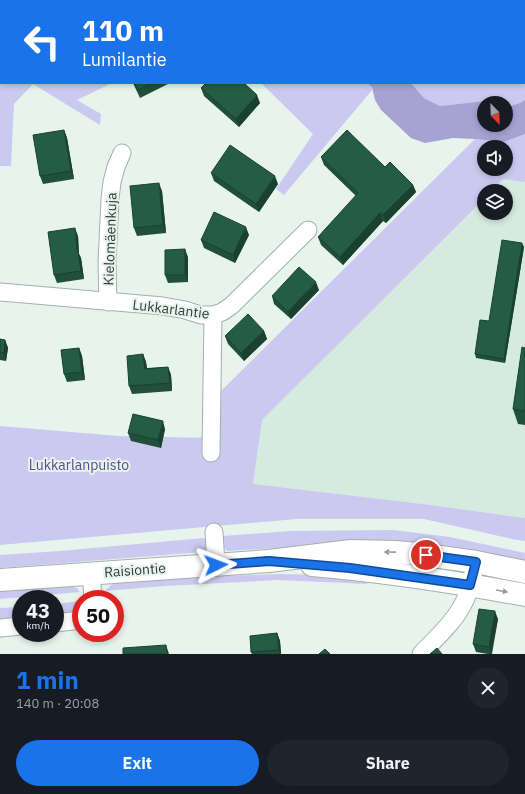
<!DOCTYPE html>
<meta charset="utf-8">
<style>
:root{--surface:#171b24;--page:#20242c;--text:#f1f3f6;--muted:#9ea1a6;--accent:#1a73e8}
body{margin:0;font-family:"IBM Plex Sans",sans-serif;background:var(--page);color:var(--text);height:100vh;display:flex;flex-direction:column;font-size:15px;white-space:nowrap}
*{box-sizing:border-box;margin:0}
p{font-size:13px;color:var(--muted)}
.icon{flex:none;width:22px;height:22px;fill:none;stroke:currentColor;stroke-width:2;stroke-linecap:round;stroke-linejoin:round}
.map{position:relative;height:654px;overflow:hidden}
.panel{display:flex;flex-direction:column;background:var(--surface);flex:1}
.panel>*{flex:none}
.banner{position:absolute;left:0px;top:0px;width:525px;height:84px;box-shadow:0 2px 6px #0003;background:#1a73e8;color:#fff;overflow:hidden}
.needle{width:26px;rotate:157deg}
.buttons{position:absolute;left:477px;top:96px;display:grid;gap:8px}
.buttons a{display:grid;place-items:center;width:36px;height:36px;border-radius:50%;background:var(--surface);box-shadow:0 2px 6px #0003;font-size:20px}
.speed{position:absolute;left:12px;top:590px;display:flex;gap:8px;font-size:20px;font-weight:700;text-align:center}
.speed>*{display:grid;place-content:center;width:52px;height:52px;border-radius:50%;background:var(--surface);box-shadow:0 2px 6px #0003;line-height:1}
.speed small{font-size:10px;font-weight:400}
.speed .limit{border:6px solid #d22;background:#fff;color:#111}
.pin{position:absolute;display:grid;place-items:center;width:34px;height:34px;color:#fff;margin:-17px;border:2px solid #fff;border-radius:50%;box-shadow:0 1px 4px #0007}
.me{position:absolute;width:44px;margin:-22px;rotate:87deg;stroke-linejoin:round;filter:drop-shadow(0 0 3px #0008)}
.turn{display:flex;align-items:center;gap:14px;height:84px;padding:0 16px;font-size:18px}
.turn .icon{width:52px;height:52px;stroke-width:2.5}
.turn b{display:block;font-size:28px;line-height:34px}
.round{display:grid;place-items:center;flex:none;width:42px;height:42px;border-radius:21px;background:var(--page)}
.overview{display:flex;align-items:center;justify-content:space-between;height:68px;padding:0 16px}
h1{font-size:24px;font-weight:700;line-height:30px;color:var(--accent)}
.action{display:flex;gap:8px;margin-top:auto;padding:8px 16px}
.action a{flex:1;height:46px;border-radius:24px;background:var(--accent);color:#fff;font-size:16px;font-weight:700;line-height:46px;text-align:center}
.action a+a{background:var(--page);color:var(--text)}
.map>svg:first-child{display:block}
.built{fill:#d5ebe0}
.green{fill:#ccc9f0;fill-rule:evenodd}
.water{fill:#a7a2d2}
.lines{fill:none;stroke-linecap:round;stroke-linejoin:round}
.minor-casing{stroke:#a3b0aa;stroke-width:19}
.major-casing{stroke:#a3b0aa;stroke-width:24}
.minor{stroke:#fff;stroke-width:17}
.major{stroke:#fff;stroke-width:22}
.wall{fill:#204f3c}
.shaded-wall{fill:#1a4031}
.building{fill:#255c46;stroke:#1a4031}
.oneway{fill:#9a9c9b}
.route-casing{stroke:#114b97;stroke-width:10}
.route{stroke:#1a73e8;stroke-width:7}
.labels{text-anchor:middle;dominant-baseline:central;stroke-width:4;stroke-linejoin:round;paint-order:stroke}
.street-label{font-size:14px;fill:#343a37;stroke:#e6f4ed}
.park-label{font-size:14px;fill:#564c8a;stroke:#e6f4ed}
</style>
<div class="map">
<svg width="525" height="654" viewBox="0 0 525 654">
<rect width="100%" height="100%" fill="#e6f4ed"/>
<path class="built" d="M503,179l22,3v336l-94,-13 -178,-21 9,-64 222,-221v14h22v-22h-14z"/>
<path class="green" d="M0,0h270l2,1h-271v82h111l-35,17 24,14 -1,11 -67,-41 -19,20 -3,62h-11z
M340,0h185v100l-5,3 -13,4h-1v-4h-15l-6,-2 -45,5 -16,-8 -13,-15h113v-82h-183z
M261,83h106l5,4v3l-88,105 -8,-6 37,-55z
M525,134v48l-22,-3 -11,12h-8v8l-222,221 -9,64 178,21 94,13v23l-13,-2 -88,-20h-128l-296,26v-119l119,10 91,2 10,-46 255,-253 29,3zM484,147h22v22h-22z
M393,530l57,7 75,16v12l-231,-18 -67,4c-4,-4 -5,-7 -5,-13l1,-2 67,-5z
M204,538l3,3 1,4 -2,5 -3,2 -203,16v-13l60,-4z
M281,574l43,1 43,5v4l-89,-4 -113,6 -60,5 6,-6 8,-4 102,-5z
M70,586l7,2 3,4 -80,7v-10z
M81,601v15l-26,4v-16z
M21,607v16l-21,1v-16z"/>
<path class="water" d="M367,83h44l13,15 16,8 45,-5 6,2h-7v22h22v-18l14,-4 5,-3v34l-21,8 -29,-3 -22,-1 -28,5 -14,-5 -30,-28 -6,-10 -3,-13z"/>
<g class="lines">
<defs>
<path id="minor" d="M0,292l163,14 22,4 16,5h12l9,-3 9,-6 77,-76
M108,302l-1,-39 3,-64 2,-17 4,-15 6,-14
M211,453l2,-138
M214,532l2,33
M91,573l2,26
M55,623l26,-3
M0,628l21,-2
M421,654c16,-17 35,-33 45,-56 4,-11 7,-24 10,-36"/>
<path id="major" d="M312,565c72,6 143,17 213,30
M0,580l269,-19 82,-10 45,1 30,3 50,7 49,10"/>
</defs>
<use href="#minor" class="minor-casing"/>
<use href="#major" class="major-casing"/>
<use href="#minor" class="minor"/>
<use href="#major" class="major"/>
</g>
<path class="wall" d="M133,83h37l-30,15z
M201,88l59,15 -21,24 -35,-31z
M64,130l3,8 7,41 -31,5 -3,-8z
M321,157l64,10 28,18 3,7 -30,31 -3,-2 -40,44 -22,-20 -3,-8 38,-41 -32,-31z
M211,173l67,11 -19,28 -45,-31z
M162,191l4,42 -29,3 -3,-8z
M249,235l-14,28 -31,-15 -3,-8z
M78,236l1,18 2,4 3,21 -27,4 -3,-8z
M524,247l-19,116 -29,-5 -1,-4z
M188,257v25l-20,1 -3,-8z
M319,290l-28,29 -17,-15 -2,-8z
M264,331l3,8 -23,22 -16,-17 -3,-8z
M0,339l5,1 3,8 -2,13 -6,-1z
M79,348l3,8 3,24 -18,2 -3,-8z
M525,348v77l-7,-1 -5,-15z
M143,354l3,8 1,6 21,-1 3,8 1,16 -40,3 -3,-8z
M165,429l-4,19 -30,-7 -3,-8z
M498,619l-6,35h-4l-12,-2 -3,-8z
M277,633l3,8 1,13h-29l-1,-2z"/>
<path class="shaded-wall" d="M257,95l3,8 -21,24 -3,-8z
M64,130l3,8 7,41 -3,-8z
M275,176l3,8 -19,28 -3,-8z
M159,183l3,8 4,42 -3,-8z
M413,185l3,7 -30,31 -3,-8z
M380,213l3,8 -40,44 -3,-8z
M246,227l3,8 -14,28 -2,-8z
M75,228l3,8 1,18 2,4 3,21 -3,-8 -4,-21z
M522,243l2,4 -19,116 -1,-4z
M185,249l3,8v25l-3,-7z
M316,282l3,8 -28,29 -3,-7z
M264,331l3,8 -23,22 -3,-8z
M5,340l3,8 -2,13 -2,-8z
M79,348l3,8 3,24 -3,-8z
M143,354l3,8 2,15 -3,-8z
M168,367l3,8 1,16 -2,-8z
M163,421l2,8 -4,19 -3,-8z
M495,611l3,8 -7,35 -2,-7z
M277,633l3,8 1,13h-1l-1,-4z
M166,645l3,9h-2z"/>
<path class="building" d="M134,83h18l-14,7z
M206,83h38l13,12 -21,24 -35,-31z
M64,130l7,41 -31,5 -7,-41z
M347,130l38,37 5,-5 23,23 -30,30 -3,-2 -40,44 -22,-20 40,-44 -37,-36z
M230,145l45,31 -19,28 -45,-31z
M159,183l4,42 -29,3 -4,-42z
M214,212l32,15 -13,28 -32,-15z
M75,228l2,22h1l3,21 -27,4 -6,-43z
M502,240l20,3 -18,116 -29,-5 5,-34 9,1z
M185,249v26h-20v-25z
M299,267l17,15 -28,30 -16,-16z
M248,314l16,17 -23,22 -16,-17z
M0,339l5,1 -1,13 -4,-1z
M522,347l3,1v63l-12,-2z
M79,348l3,24 -18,2 -3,-24z
M143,354l2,15 23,-2 2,16 -41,3 -2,-30z
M133,414l30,7 -5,19 -30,-7z
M479,609l16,2 -6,36 -16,-3z
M277,633l2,17 -28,2 -1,-16z
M166,645l1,9h-44v-6z
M437,648l5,6h-12z
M325,649l5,5h-11z"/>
<defs><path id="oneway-solid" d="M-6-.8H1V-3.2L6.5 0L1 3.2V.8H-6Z"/></defs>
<g class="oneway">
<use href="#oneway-solid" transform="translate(390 552) rotate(-179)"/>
<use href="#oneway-solid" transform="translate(502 591) rotate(10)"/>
</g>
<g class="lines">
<defs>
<path id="route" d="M216,565l53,-4 81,7 120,17 6,-23 -50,-7"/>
</defs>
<use href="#route" class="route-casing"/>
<use href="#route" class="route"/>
</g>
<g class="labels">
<g class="street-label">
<text transform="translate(110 239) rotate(-88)">Kielomäenkuja</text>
<text transform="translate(171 309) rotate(7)">Lukkarlantie</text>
<text transform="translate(135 570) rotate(-4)">Raisiontie</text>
</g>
<g class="park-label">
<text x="79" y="465">Lukkarlanpuisto</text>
</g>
</g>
</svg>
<div class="buttons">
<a><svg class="needle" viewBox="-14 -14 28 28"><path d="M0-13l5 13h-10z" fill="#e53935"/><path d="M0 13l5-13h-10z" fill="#9ea1a6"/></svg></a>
<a><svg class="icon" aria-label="sound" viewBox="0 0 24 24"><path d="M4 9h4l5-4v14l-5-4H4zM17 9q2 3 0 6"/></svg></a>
<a><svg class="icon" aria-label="layers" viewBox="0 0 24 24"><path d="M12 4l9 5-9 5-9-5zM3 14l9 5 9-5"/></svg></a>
</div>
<div class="speed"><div>43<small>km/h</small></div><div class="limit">50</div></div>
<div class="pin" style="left:426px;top:555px;background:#d93025"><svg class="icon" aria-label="arrive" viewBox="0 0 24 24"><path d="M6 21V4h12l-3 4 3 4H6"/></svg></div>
<svg class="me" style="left:216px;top:565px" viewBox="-20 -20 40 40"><path d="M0-17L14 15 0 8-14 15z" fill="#1a73e8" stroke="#fff" stroke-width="4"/></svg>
<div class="banner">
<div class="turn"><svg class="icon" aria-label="left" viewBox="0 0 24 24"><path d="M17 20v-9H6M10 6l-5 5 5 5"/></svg><div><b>110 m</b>Lumilantie</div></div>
</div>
</div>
<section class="panel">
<div class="overview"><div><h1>1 min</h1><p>140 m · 20:08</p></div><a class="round"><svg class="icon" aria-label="close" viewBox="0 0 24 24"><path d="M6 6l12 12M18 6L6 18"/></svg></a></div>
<div class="action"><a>Exit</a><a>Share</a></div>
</section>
